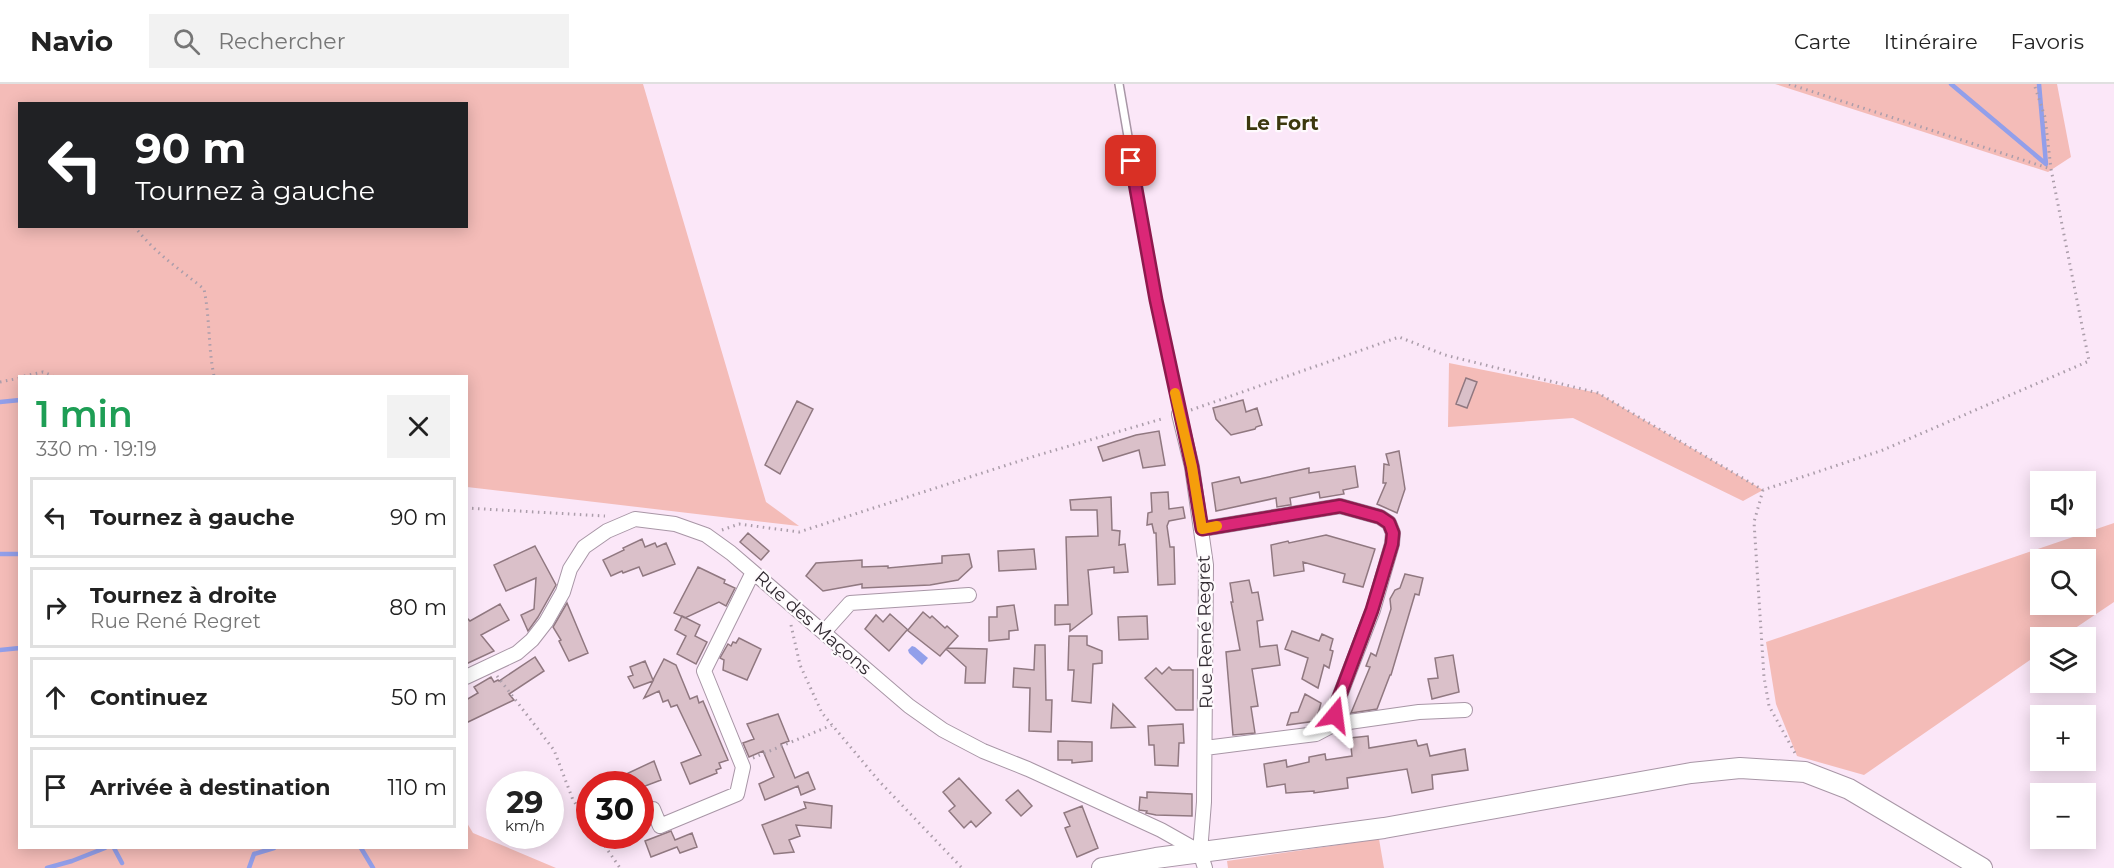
<!DOCTYPE html>
<html lang="fr">
<meta charset="utf-8">
<style>
:root{--surface:#fff;--page:#f2f2f2;--text:#222;--muted:#767676;--line:#e0e0e0}
body{margin:0;font-family:Montserrat,sans-serif;background:var(--page);color:var(--text);height:100vh;display:flex;flex-direction:column;font-size:22px;white-space:nowrap}
*{box-sizing:border-box;margin:0}
p{font-size:20px;color:var(--muted)}
.icon{flex:none;width:33px;height:33px;fill:none;stroke:currentColor;stroke-width:2;stroke-linecap:round;stroke-linejoin:round}
.map{position:relative;flex:1;overflow:hidden}
.side{position:absolute;left:18px;top:291px;width:450px;height:474px;display:flex;flex-direction:column;background:var(--surface);border-radius:0px;box-shadow:0 3px 15px #0003}
.side>*{flex:none}
.hud{position:absolute;left:18px;top:18px;width:450px;height:126px;border-radius:0px;box-shadow:0 3px 15px #0003;background:#202124;color:#fff;overflow:hidden}
.tools{position:absolute;left:2030px;top:387px;display:grid;gap:12px}
.tools a{display:grid;place-items:center;width:66px;height:66px;border-radius:0px;background:var(--surface);box-shadow:0 3px 15px #0003;font-size:30px}
.speed{position:absolute;left:486px;top:687px;display:flex;gap:12px;font-size:30px;font-weight:700;text-align:center}
.speed>*{display:grid;place-content:center;width:78px;height:78px;border-radius:50%;background:var(--surface);box-shadow:0 3px 15px #0003;line-height:1}
.speed small{font-size:15px;font-weight:400}
.speed .limit{border:9px solid #d22;background:#fff;color:#111}
.pin{position:absolute;display:grid;place-items:center;width:51px;height:51px;color:#fff;margin:-26px;border-radius:12px;box-shadow:0 3px 9px #0006}
.me{position:absolute;width:66px;margin:-33px;rotate:16deg;stroke-linejoin:round;filter:drop-shadow(0 0 4px #0008)}
.turn{display:flex;align-items:center;gap:21px;height:126px;padding:0 18px;font-size:27px}
.turn .icon{width:78px;height:78px;stroke-width:2.5}
.turn b{display:block;font-size:42px;line-height:51px}
.round{display:grid;place-items:center;flex:none;width:63px;height:63px;border-radius:0px;background:var(--page)}
.head{display:flex;align-items:center;justify-content:space-between;height:102px;padding:0 18px}
h1{font-size:36px;font-weight:600;line-height:45px;color:#1e9e55}
ul{padding:0;list-style:none}
li{display:flex;align-items:center;gap:18px;height:81px;margin:0 12px 9px;padding:0 6px;border:3px solid var(--line);border-radius:0px}
li div{flex:1}
li b{display:block;font-size:22px}
li em{font-style:normal}
header{display:flex;align-items:center;gap:36px;box-sizing:border-box;height:84px;padding:0 30px;background:var(--surface);border-bottom:2px solid var(--line)}
header strong{font-size:28px}
nav{display:flex;gap:33px;margin-inline-start:auto;font-size:21px}
.search{width:420px;height:54px;background:var(--page);display:flex;align-items:center;gap:15px;box-sizing:border-box;padding:0 21px;border-radius:0px;color:var(--muted);font-size:22px}
.map>svg:first-child{display:block}
.green{fill:#f4bcb8;fill-rule:evenodd}
.water{fill:#929fea}
.lines{fill:none;stroke-linecap:round;stroke-linejoin:round}
.stream{stroke:#929fea;stroke-width:4.5}
.building{fill:#dac0c9;stroke:#907880;stroke-width:1.5}
.lane-casing{stroke:#a896a6;stroke-width:10}
.street-casing{stroke:#a896a6;stroke-width:16}
.secondary-casing{stroke:#a896a6;stroke-width:22}
.path{stroke:#ab9daa;stroke-width:3;stroke-dasharray:1.5 4.5;stroke-linecap:butt}
.lane{stroke:#fff;stroke-width:7}
.street{stroke:#fff;stroke-width:14}
.secondary{stroke:#fff;stroke-width:20}
.route-casing{stroke:#8e194d;stroke-width:15}
.route{stroke:#db2777;stroke-width:10}
.slow{stroke:#f59e0b;stroke-width:10}
.labels{text-anchor:middle;dominant-baseline:central;stroke-width:4.5;stroke-linejoin:round;paint-order:stroke}
.street-label{font-size:18px;fill:#312a31;stroke:#fefafd}
.neighbourhood-label{font-size:20px;font-weight:bold;fill:#3c380e;stroke:#fefafd}
</style>
<header>
<strong>Navio</strong>
<div class="search"><svg class="icon" aria-label="search" viewBox="0 0 24 24"><circle cx="10" cy="10" r="6"/><path d="M15 15l6 6"/></svg>Rechercher</div>
<nav><a>Carte</a><a>Itinéraire</a><a>Favoris</a></nav>
</header>
<div class="map">
<svg width="2114" height="784" viewBox="0 0 2114 784">
<rect width="100%" height="100%" fill="#fbe7f8"/>
<path class="green" d="M0,0h643l123,418 33,24 -332,-39 -1,-111h-446v472h446l1,-25 6,10 83,35h-556zM20,20h446v122h-446z
M1775,0h282l14,73 -23,15z
M1449,279l149,30 165,97 -20,11 -170,-83 -125,9z
M2114,439v79l-52,35 -22,1v15l-176,122 -67,-19 -21,-52 -10,-62zM2040,476h45v44h-45z
M1379,755l5,29h-156l-1,-7z"/>
<path class="water" d="M912,562l3,1 13,11 -6,7 -13,-12 -1,-3z"/>
<g class="lines">
<path class="stream" d="M1951,0l95,80 -7,-80
M0,318l20,-2
M0,470h20
M0,566l20,-2
M114,764l8,15
M361,764l12,20
M254,770l20,-6
M47,784l25,-7 33,-13
M249,784l5,-14"/>
</g>
<path class="building" d="M1466,294l11,4 -10,26 -11,-4z
M1243,316l3,12 11,-4 5,17 -6,2 -1,2 -24,6 -15,-16 -3,-11z
M797,317l16,8 -33,65 -15,-9z
M1159,347l6,34 -22,3 -4,-18 -36,11 -5,-14 38,-12z
M1399,367l6,38 -8,24 -20,-9 9,-21h-3l1,-19 5,1 -3,-11z
M1355,382l3,21 -15,3 1,4 -24,4 -1,-6 -29,6 1,7h-2l-12,2 -1,-9 -60,13 -4,-28 27,-6 2,6 68,-15v5z
M1168,408l1,17 14,-2 2,11 -16,3 -2,5 3,21h4l1,37 -17,1 -2,-52h-2l-2,-9 -5,1 1,-12 4,-1 -1,-19z
M1111,413l1,33 8,1 -1,14 6,-1 3,28 -14,1v-6l-26,3 4,44 -22,17v-7l-15,1v-20h13l-2,-68 32,-1 -1,-26h-26l-1,-10z
M748,449l21,18 -8,9 -21,-18z
M1326,451l49,14 -12,38 -20,-5 2,-8 -42,-12 1,9 -30,5 -3,-31 17,-4 1,2z
M642,455l3,8 10,-4 2,4 9,-4 9,21 -32,12 -4,-9 -16,6 -1,-2 -11,5 -8,-16 21,-10 -1,-2z
M535,462l21,39 -18,32 -10,14 -7,-16 13,-6 2,-31 -30,13 -12,-26z
M1034,465l2,20 -37,2 -1,-20z
M969,470l3,13 -14,13 -28,5 -68,3v-4l-39,7 -17,-15 10,-13 46,-3v7l26,-1v2l54,-5v-7z
M698,483l27,13 -1,3 11,5 -9,18 -7,-4 -34,16 -11,-5z
M1405,490l18,4 -4,17 -4,-1 -24,81h-1l-13,34 -26,4 19,-46 -4,-1 5,-13 5,3 15,-47 -1,-10 5,-9 5,-2z
M1249,496l3,13 6,-1 5,28 -6,1 3,26 17,-2 3,20 -28,4 6,37 -7,1 4,26 -22,2 -7,-83 14,-2 -9,-48h2l-3,-19z
M567,519l21,50 -19,8 -10,-20 2,-1 -8,-13z
M500,520l9,16 -28,15 13,16 -28,13v-47l4,4z
M1014,521l4,25 -9,1v8l-20,2v-24h8v-10z
M923,528l7,6 2,-2 13,12 2,-2 11,10 -11,12 40,1 -2,34h-20l1,-16 -20,-18 -6,7 -33,-26 -18,21 -24,-22 11,-14 7,7 7,-8 18,16z
M682,532l18,9 -5,11 12,6 -11,22 -19,-10 9,-18 -11,-6z
M1147,532l1,23 -29,1 -1,-23z
M1292,547l27,10 3,-7 11,5 -3,11 3,1 -4,17 -5,-3 -6,23 -16,-9 6,-21 -23,-9z
M1069,552h18v9l15,6v12l-9,1 -2,39 -19,-2 2,-31h-6z
M739,554l22,11 -14,31 -24,-10 1,-10 -4,-2 8,-14 3,2 2,-4 3,1z
M1035,561h10l1,55h6l-1,32 -22,-1 1,-43 -17,-1 1,-19 20,2z
M1453,571l6,37 -27,7 -4,-20 10,-1 -3,-20z
M535,573l9,14 -35,23 5,6 -48,23v-23l12,-7 -4,-6 17,-10 3,5 4,-2 1,1z
M664,575l12,6 14,34 7,-3 2,7 4,-2 25,59 -9,3 2,5 -5,2 1,3 -27,11 -9,-21 20,-8 -24,-50 -6,2 -3,-7 -5,2 -4,-11 -15,7 9,-17 -19,7 -6,-11 5,-2 -3,-8 15,-6 8,19z
M1169,583l3,3h21v40h-17l-31,-32 11,-10 6,6z
M1305,610l16,9 -5,18 -29,4 4,-12 7,-1z
M1113,620l22,23 -24,1z
M778,630l11,27 -8,3 14,34 13,-6 7,17 -14,6 -3,-9 -33,14 -6,-16 15,-7 -11,-26 -14,6 -6,-14 11,-4 -7,-15z
M1183,640l1,19h-5l-1,23 -23,-1 -1,-20h-5l-1,-19z
M1368,652l1,12 47,-8 2,6 9,-2 3,12 35,-7 3,21 -36,5 1,14 -21,4 -5,-24 -60,9 1,10 -34,5v-2l-28,2 -1,-9 -18,3 -3,-23 22,-4 1,7 22,-5v-5l16,-3 1,6 26,-4 -2,-18z
M1058,657l34,1v19l-20,2v-3h-14z
M654,677l7,19 -21,8v-4h-35z
M959,694l32,35 -15,14 -5,-6 -7,7 -15,-17 6,-5 -12,-14z
M1018,706l14,16 -11,10 -15,-16z
M1147,708l45,2v22l-36,-1 -10,-2 1,-2 -8,-1 1,-13 7,1z
M804,718l28,4 -1,22 -35,-3 4,11 -11,4 5,12 -20,2 -12,-29 44,-17z
M1082,722l16,42 -21,9 -12,-29 5,-2 -6,-13z
M671,747l4,9 17,-7 5,14 -17,6 -3,-6 -26,10 -6,-16z"/>
<g class="lines">
<defs>
<path id="lane" d="M1119,0l37,216 23,114"/>
<path id="street" d="M1179,330l13,53 14,98 -2,237 -4,50 5,16
M1202,445l138,-23 40,11 9,6 4,10 -1,11 -19,66 -36,93 -2,21 -19,10 -111,14
M824,548l26,-29 119,-8
M466,593l51,-24 15,-13 14,-18 17,-30 7,-23 14,-22 23,-16 28,-12 40,5 31,11 25,18 178,153 34,24 40,21 45,18 133,61 39,22
M1335,640l84,-12 46,-2
M653,725l7,17 77,-32 6,-27 -39,-96 49,-99"/>
<path id="secondary" d="M1102,784l54,-10 228,-30 307,-55 49,-5 65,4 44,17 133,79"/>
</defs>
<use href="#lane" class="lane-casing"/>
<use href="#street" class="street-casing"/>
<use href="#secondary" class="secondary-casing"/>
<path class="path" d="M1789,0l262,85
M134,142c22,28 43,41 70,63 6,29 4,58 10,87
M24,292l19,-4 10,4
M0,298l20,-4
M1191,326l208,-73 46,18 153,38 165,97 120,-40 206,-89 -38,-192 -6,-52 -11,-33
M1763,406l-9,32 10,155 5,29 27,49
M466,424l139,8
M722,446l17,-6 60,8 236,-76 130,-38
M791,541l9,40 22,48 57,68 83,87
M497,592l57,74 19,50 17,24
M753,674l79,-33
M598,752l22,32
M601,757l13,-5"/>
<use href="#lane" class="lane"/>
<use href="#street" class="street"/>
<use href="#secondary" class="secondary"/>
</g>
<g class="lines">
<defs>
<path id="route" d="M1131,77l25,139 36,167 10,62 138,-23 40,11 9,6 4,10 -1,11 -20,66 -35,93 -2,12"/>
</defs>
<use href="#route" class="route-casing"/>
<use href="#route" class="route"/>
<path class="slow" d="M1175,309l17,74 10,62 15,-3"/>
</g>
<g class="labels">
<g class="street-label">
<text transform="translate(813 539) rotate(41)">Rue des Maçons</text>
<text transform="translate(1205 548) rotate(-91)">Rue René Regret</text>
</g>
<g class="neighbourhood-label">
<text x="1282" y="39">Le Fort</text>
</g>
</g>
</svg>
<div class="tools">
<a><svg class="icon" aria-label="sound" viewBox="0 0 24 24"><path d="M4 9h4l5-4v14l-5-4H4zM17 9q2 3 0 6"/></svg></a>
<a><svg class="icon" aria-label="search" viewBox="0 0 24 24"><circle cx="10" cy="10" r="6"/><path d="M15 15l6 6"/></svg></a>
<a><svg class="icon" aria-label="layers" viewBox="0 0 24 24"><path d="M12 4l9 5-9 5-9-5zM3 14l9 5 9-5"/></svg></a>
<a>+</a>
<a>−</a>
</div>
<div class="speed"><div>29<small>km/h</small></div><div class="limit">30</div></div>
<div class="pin" style="left:1131px;top:77px;background:#d93025"><svg class="icon" aria-label="arrive" viewBox="0 0 24 24"><path d="M6 21V4h12l-3 4 3 4H6"/></svg></div>
<svg class="me" style="left:1335px;top:631px" viewBox="-20 -20 40 40"><path d="M0-17L14 15 0 8-14 15z" fill="#db2777" stroke="#fff" stroke-width="4"/></svg>
<div class="hud">
<div class="turn"><svg class="icon" aria-label="left" viewBox="0 0 24 24"><path d="M17 20v-9H6M10 6l-5 5 5 5"/></svg><div><b>90 m</b>Tournez à gauche</div></div>
</div>
<section class="side">
<div class="head"><div><h1>1 min</h1><p>330 m · 19:19</p></div><a class="round"><svg class="icon" aria-label="close" viewBox="0 0 24 24"><path d="M6 6l12 12M18 6L6 18"/></svg></a></div>
<ul>
<li><svg class="icon" aria-label="left" viewBox="0 0 24 24"><path d="M17 20v-9H6M10 6l-5 5 5 5"/></svg><div><b>Tournez à gauche</b></div><em>90 m</em></li>
<li><svg class="icon" aria-label="right" viewBox="0 0 24 24"><path d="M7 20v-9h11M14 6l5 5-5 5"/></svg><div><b>Tournez à droite</b><p>Rue René Regret</p></div><em>80 m</em></li>
<li><svg class="icon" aria-label="ahead" viewBox="0 0 24 24"><path d="M12 20V5M6 11l6-6 6 6"/></svg><div><b>Continuez</b></div><em>50 m</em></li>
<li><svg class="icon" aria-label="arrive" viewBox="0 0 24 24"><path d="M6 21V4h12l-3 4 3 4H6"/></svg><div><b>Arrivée à destination</b></div><em>110 m</em></li>
</ul>
</section>
</div>
